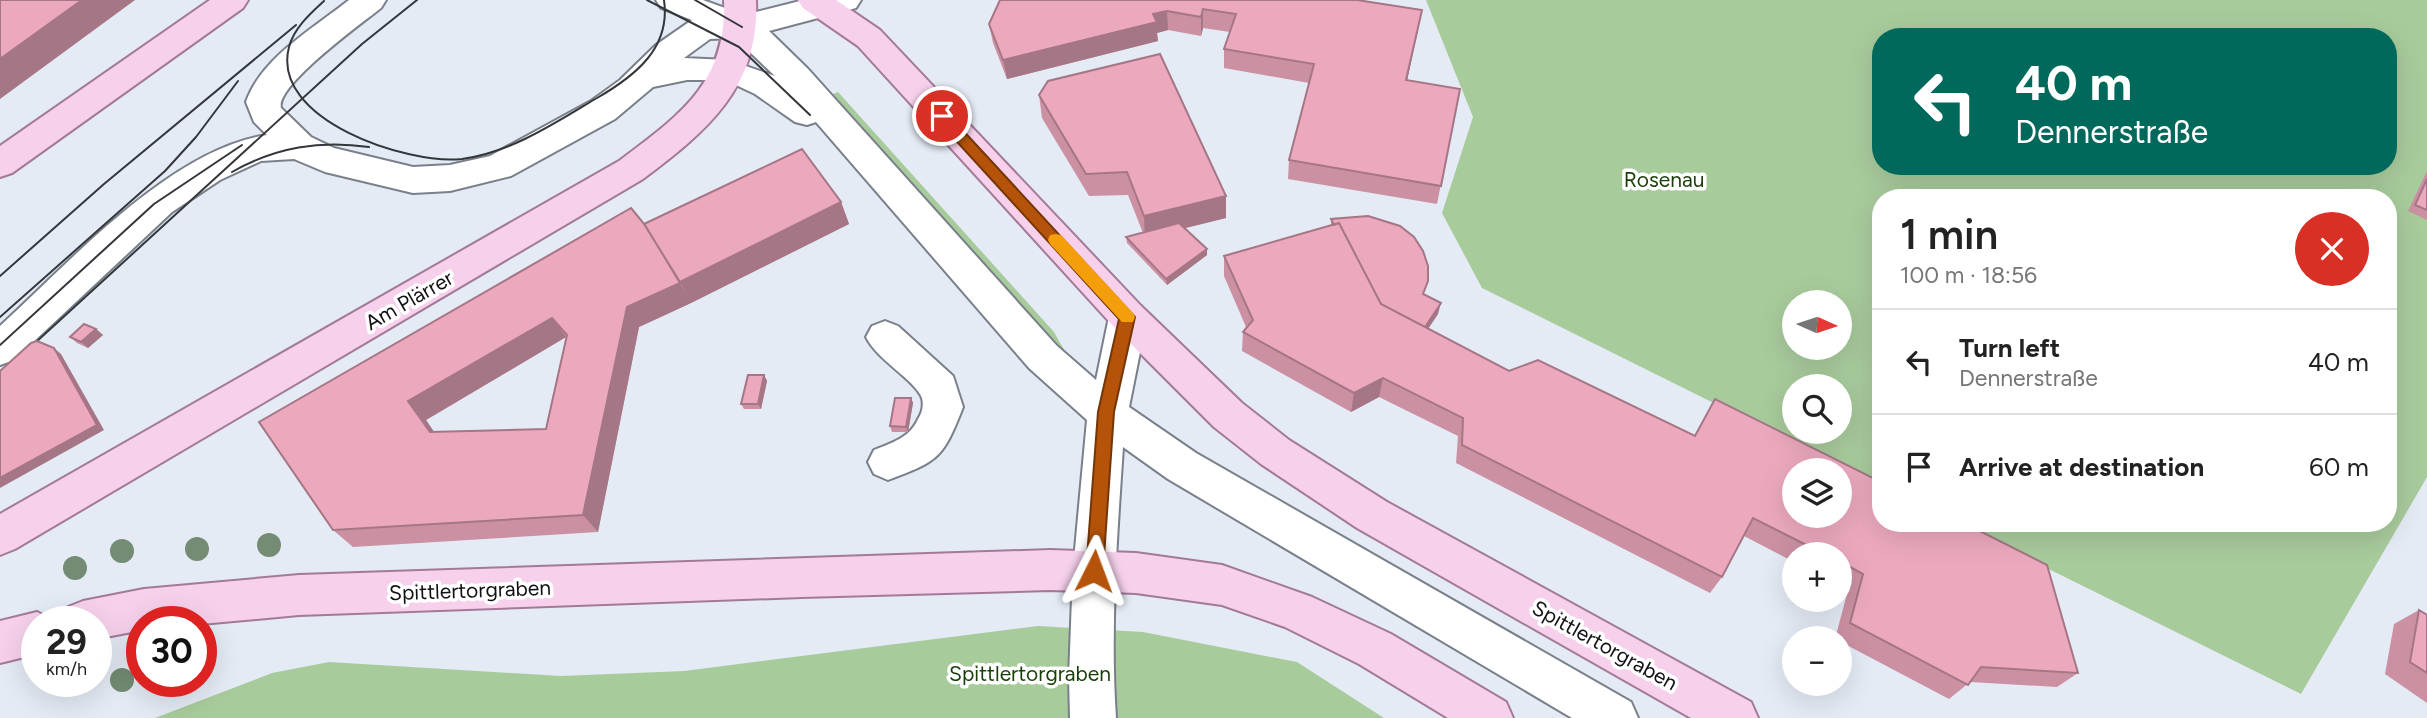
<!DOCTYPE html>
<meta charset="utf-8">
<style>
:root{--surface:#fff;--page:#f6f6f6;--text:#222;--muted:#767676;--line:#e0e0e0}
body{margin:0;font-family:Figtree,sans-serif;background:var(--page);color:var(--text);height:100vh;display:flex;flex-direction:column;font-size:26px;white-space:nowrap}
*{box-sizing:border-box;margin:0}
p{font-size:23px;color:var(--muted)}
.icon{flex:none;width:38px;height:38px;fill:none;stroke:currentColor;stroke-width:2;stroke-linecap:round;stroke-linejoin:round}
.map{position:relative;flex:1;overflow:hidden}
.sheet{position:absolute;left:1872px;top:189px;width:525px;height:343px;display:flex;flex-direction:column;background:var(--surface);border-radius:28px;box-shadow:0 7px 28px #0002}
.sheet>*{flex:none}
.guide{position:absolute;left:1872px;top:28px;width:525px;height:147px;border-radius:28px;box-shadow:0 7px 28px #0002;background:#00695c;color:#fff;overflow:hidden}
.needle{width:46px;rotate:93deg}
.buttons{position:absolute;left:1782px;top:290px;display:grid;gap:14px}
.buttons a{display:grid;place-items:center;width:70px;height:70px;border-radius:50%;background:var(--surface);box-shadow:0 7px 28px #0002;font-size:35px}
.speed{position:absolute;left:21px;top:606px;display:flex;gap:14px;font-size:35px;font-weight:700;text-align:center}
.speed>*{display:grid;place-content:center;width:91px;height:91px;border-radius:50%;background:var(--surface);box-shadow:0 7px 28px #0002;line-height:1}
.speed small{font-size:18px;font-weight:400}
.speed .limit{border:10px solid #d22;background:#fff;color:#111}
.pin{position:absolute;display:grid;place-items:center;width:60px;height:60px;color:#fff;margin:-30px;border:4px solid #fff;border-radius:50%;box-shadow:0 2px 7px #0007}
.me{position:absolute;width:77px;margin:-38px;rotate:3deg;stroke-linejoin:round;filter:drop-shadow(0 0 5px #0008)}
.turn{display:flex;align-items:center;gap:24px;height:147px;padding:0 28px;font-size:32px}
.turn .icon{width:91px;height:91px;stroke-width:2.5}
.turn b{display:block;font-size:49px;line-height:60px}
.round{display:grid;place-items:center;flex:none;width:74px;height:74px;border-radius:37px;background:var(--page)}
.overview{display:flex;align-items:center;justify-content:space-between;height:119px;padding:0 28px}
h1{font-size:42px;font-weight:600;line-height:52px}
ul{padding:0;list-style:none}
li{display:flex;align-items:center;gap:21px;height:105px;padding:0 28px;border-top:2px solid var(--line)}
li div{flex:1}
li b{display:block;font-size:26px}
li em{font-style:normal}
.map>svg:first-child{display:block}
.green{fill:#a8cb9c;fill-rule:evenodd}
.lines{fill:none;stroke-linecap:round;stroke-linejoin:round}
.minor-casing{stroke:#7a8089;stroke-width:4}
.major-casing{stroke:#a27a98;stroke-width:4}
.minor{fill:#fff;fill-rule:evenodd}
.major{fill:#f7d1ec;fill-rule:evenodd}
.tram{stroke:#33363a;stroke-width:2}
.tree{fill:#748c73}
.wall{fill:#cb91a3;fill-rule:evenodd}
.shaded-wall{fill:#a57685}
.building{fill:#eca9be;stroke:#a57685;stroke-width:2;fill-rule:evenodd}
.route{fill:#b45309;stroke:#753606;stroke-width:2}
.slow{fill:#f59e0b}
.labels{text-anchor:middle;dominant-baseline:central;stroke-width:7;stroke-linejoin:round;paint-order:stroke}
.park-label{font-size:21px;fill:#193e08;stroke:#fff}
.street-label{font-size:21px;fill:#101215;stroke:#fff}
</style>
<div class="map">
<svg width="2427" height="718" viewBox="0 0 2427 718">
<rect width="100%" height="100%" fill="#e4ebf5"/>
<path class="green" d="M1426,0h1001v477l-126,217 -345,-171h433v-325h-508v288l-399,-198 -40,-75 31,-96zM1881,37h508v129h-508zM1794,303h45v45h-45zM1794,387h45v45h-45z
M838,92l216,240 13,23 1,13 -242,-271z
M1038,626l105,6 154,30 87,56h-1229l117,-45 57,-11 232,14 123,-5z"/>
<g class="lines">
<defs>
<path id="minor" d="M349,0h37l-5,8c-19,15 -106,78 -100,100l30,29 23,11 79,19 37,-2 40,-9 101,-55 29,-21 36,-35 36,-25 -31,-12 -5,-8h47l41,15 60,-15h57l-5,8 -87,23 39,38 249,277 39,34 13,-63 6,-11 13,-4 13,4 6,11 -18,90 67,46 435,249 7,16h-66l-404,-239 -45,-32c-6,90 -13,181 -7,271h-46l-1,-41 4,-106 14,-151 -58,-52 -213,-246 -9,3 -12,-3 -40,-28 -19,-9 -28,-5h-21l-34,7 -38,32 -104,57 -61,15 -37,2 -88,-21 -31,-13 -33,2 -41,19 -48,32 -158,148 -14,5v-39c70,-64 171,-177 267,-191l-13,-13 -8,-20c15,-44 68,-74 103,-102zM735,38l40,38 -47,-16 -44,-2 26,-19z
M885,321l13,5 55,50 10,31c-20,51 -24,54 -75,73l-14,-6 -6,-12 6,-12c17,-7 36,-12 44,-31 4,-6 6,-13 4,-21 -7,-18 -45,-38 -56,-61l6,-11z"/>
<path id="major" d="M210,0h38l-5,8 -231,165 -12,4v-31z
M724,0h32c4,87 -49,131 -113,179l-628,370 -15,6v-41l619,-353c61,-46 108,-78 105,-161z
M798,0h38l44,30 261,276 101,97 47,37 98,62 364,200 7,16h-67l-334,-190 -96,-64 -47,-37 -99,-99 -257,-282 -55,-38z
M1050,550l86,3 86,12 90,32 79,37 115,68 7,16h-65l-89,-54 -74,-37 -63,-22 -86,-12 -86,-3 -248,7 -503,18 -98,9v-3h-59v9l-46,9v-18h-35l7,-14 15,-6 61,-12 155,-14z
M37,612l17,9h-17v33l-37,9v-42z"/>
</defs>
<use href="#minor" class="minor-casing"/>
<use href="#major" class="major-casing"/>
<use href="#minor" class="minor"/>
<use href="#major" class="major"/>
<path class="tram" d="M647,0l92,47 71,68
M695,0l47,27
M324,1c-14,13 -30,27 -35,46 -19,73 119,118 173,112 50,-7 93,-36 135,-61 38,-22 74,-50 67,-98
M232,172c44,-25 88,-32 137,-25
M0,276l104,-92 192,-159
M0,317l165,-146 31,-34 42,-56
M0,345l154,-141 88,-59
M0,375l362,-331 55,-44"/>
</g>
<g class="tree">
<circle cx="269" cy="545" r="12"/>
<circle cx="197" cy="549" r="12"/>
<circle cx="122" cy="551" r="12"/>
<circle cx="75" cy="568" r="12"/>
<circle cx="122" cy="680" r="12"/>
</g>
<path class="wall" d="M1000,0l422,10 -15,70 53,9 -23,115 -149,-25 1,-19 20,-77 -85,-15v-19l6,-17 -27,-4 -2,8 -33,-6 -11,3 1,8 -151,38 -14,-36 -4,-19z
M1039,95l187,101v22l-41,10 22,27 -40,30 -40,-42 -1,-6 17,-4 -15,-38 -39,1 -47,-78z
M2427,171v49l-19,-9z
M841,202l8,22 -158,79 -52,24 -41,205 -245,15 -20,-17 -74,-108 385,-197zM566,337l-20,92 -112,3 -8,-12z
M1331,219l94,76 13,19 -10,15 81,42 185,65 21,-37 363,274 -21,14 -87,-5 -21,17 -110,-58v-2h-4l13,-49 -9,-5v-30h-45v7l-50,-26 -22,41 -12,16 -254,-130 2,-27 -79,-39 -28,15 -109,-61 1,-19 3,-5 -22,-51v-20l107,-30z
M96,329l7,6 -15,13 -11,-5 -7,-6z
M764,375l3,6 -6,28h-17l-3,-5z
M911,398l2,5 -5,29h-16l-2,-6z
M2419,610l8,5v88l-42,-29 9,-50z"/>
<path class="shaded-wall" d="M82,0h53l-135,99v-40z
M1203,9v19l-2,8v-19z
M1422,10l-4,20 -15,69 3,-19z
M1167,11l1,19 -11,3 1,8 -151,38 -4,-19z
M1226,196v22l-81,20 -1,-22z
M841,202l8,22 -158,79 -11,-21z
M1207,249v6l-40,30 -1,-6z
M680,283l11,20 -52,24 -41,205 -15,-17 44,-208z
M1441,303l-3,11 -21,31 3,-11z
M552,318l14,19 -140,83 21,31 -17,-19 -22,-31z
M96,329l7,6 -15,13 -7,-6z
M54,348l7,6 43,76 -104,58v-10z
M764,375l3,6 -6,28 -3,-5z
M1383,378l-4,19 -28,15 3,-19z
M911,398l2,5 -5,29 -2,-5z"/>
<path class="building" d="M0,0h82l-82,59z
M1000,0h357l65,10 -16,70 54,9 -19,97 -152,-26 25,-96 -90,-15 12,-35 -33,-5 -2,8 -34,-6 -14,3 4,8 -154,38 -14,-36z
M1160,54l66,142 -82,20 -17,-44 -41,2 -47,-79 9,-14z
M802,149l39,53 -161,80 -36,-58z
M2427,179v31l-12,-5z
M631,208l14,17 35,58 -53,24 -44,208 -250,15 -74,-108zM552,318l15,17 -21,94 -116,3 -22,-31z
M1368,216l32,10 14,11 9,14 5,15v15l-5,13 18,9 -16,24 -44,-23 -42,-81 -5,2 -3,-6z
M1179,223l28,26 -41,30 -40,-42z
M1339,223l42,81 128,67 29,-11 157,76 20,-37 166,83v41h83l83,42 31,108 -97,-6 -13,18 -118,-62 13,-49 -24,-13v-6h-13l-73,-37 -31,59 -260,-132 1,-27 -80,-40 -29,15 -111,-61 10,-12 -29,-64zM1794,471h45v45h-45z
M84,324l12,5 -15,13 -11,-5z
M37,341l17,7 43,77 -97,53v-107l31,-28z
M748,375h16l-6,29h-17z
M895,398h16l-5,29 -16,-1z
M2419,610l8,5v58l-17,-11z"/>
<path class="route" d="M942,111l5,2 188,204 -21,95 -11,159 -2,5 -7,3 -6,-3 -2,-5 12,-159 21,-93 -182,-199 -2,-4z"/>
<path class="slow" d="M1056,234l5,1 72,78 2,4 -2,5h-11l-72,-78 -2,-4 2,-5z"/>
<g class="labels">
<g class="park-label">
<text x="1664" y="179">Rosenau</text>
<text x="1030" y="673">Spittlertorgraben</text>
</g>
<g class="street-label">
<text transform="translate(409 300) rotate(-30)">Am Plärrer</text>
<text transform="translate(470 590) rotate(-2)">Spittlertorgraben</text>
<text transform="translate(1605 645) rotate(29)">Spittlertorgraben</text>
</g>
</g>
</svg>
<div class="buttons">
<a><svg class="needle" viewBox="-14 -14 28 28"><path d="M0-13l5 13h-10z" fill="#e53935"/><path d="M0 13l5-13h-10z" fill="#767676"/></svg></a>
<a><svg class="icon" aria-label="search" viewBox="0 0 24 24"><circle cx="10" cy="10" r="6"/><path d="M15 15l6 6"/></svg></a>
<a><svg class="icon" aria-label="layers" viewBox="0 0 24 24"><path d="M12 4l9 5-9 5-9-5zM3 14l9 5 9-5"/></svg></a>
<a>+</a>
<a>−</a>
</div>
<div class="speed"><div>29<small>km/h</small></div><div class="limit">30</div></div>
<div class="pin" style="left:942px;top:116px;background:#d93025"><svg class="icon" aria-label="arrive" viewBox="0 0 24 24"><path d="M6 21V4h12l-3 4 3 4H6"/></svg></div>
<svg class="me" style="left:1094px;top:571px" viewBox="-20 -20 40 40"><path d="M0-17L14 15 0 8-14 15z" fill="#b45309" stroke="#fff" stroke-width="4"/></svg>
<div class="guide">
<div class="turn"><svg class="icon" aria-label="left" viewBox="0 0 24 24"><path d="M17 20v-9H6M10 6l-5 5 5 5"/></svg><div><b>40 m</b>Dennerstraße</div></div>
</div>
<section class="sheet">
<div class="overview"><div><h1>1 min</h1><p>100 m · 18:56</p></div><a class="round" style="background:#d93025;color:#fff"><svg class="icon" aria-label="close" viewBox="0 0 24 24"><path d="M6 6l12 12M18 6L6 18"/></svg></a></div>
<ul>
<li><svg class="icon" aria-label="left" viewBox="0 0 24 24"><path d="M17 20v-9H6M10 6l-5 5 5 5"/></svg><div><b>Turn left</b><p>Dennerstraße</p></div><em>40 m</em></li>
<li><svg class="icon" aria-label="arrive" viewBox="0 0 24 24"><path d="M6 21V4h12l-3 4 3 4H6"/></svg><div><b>Arrive at destination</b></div><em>60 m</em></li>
</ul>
</section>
</div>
